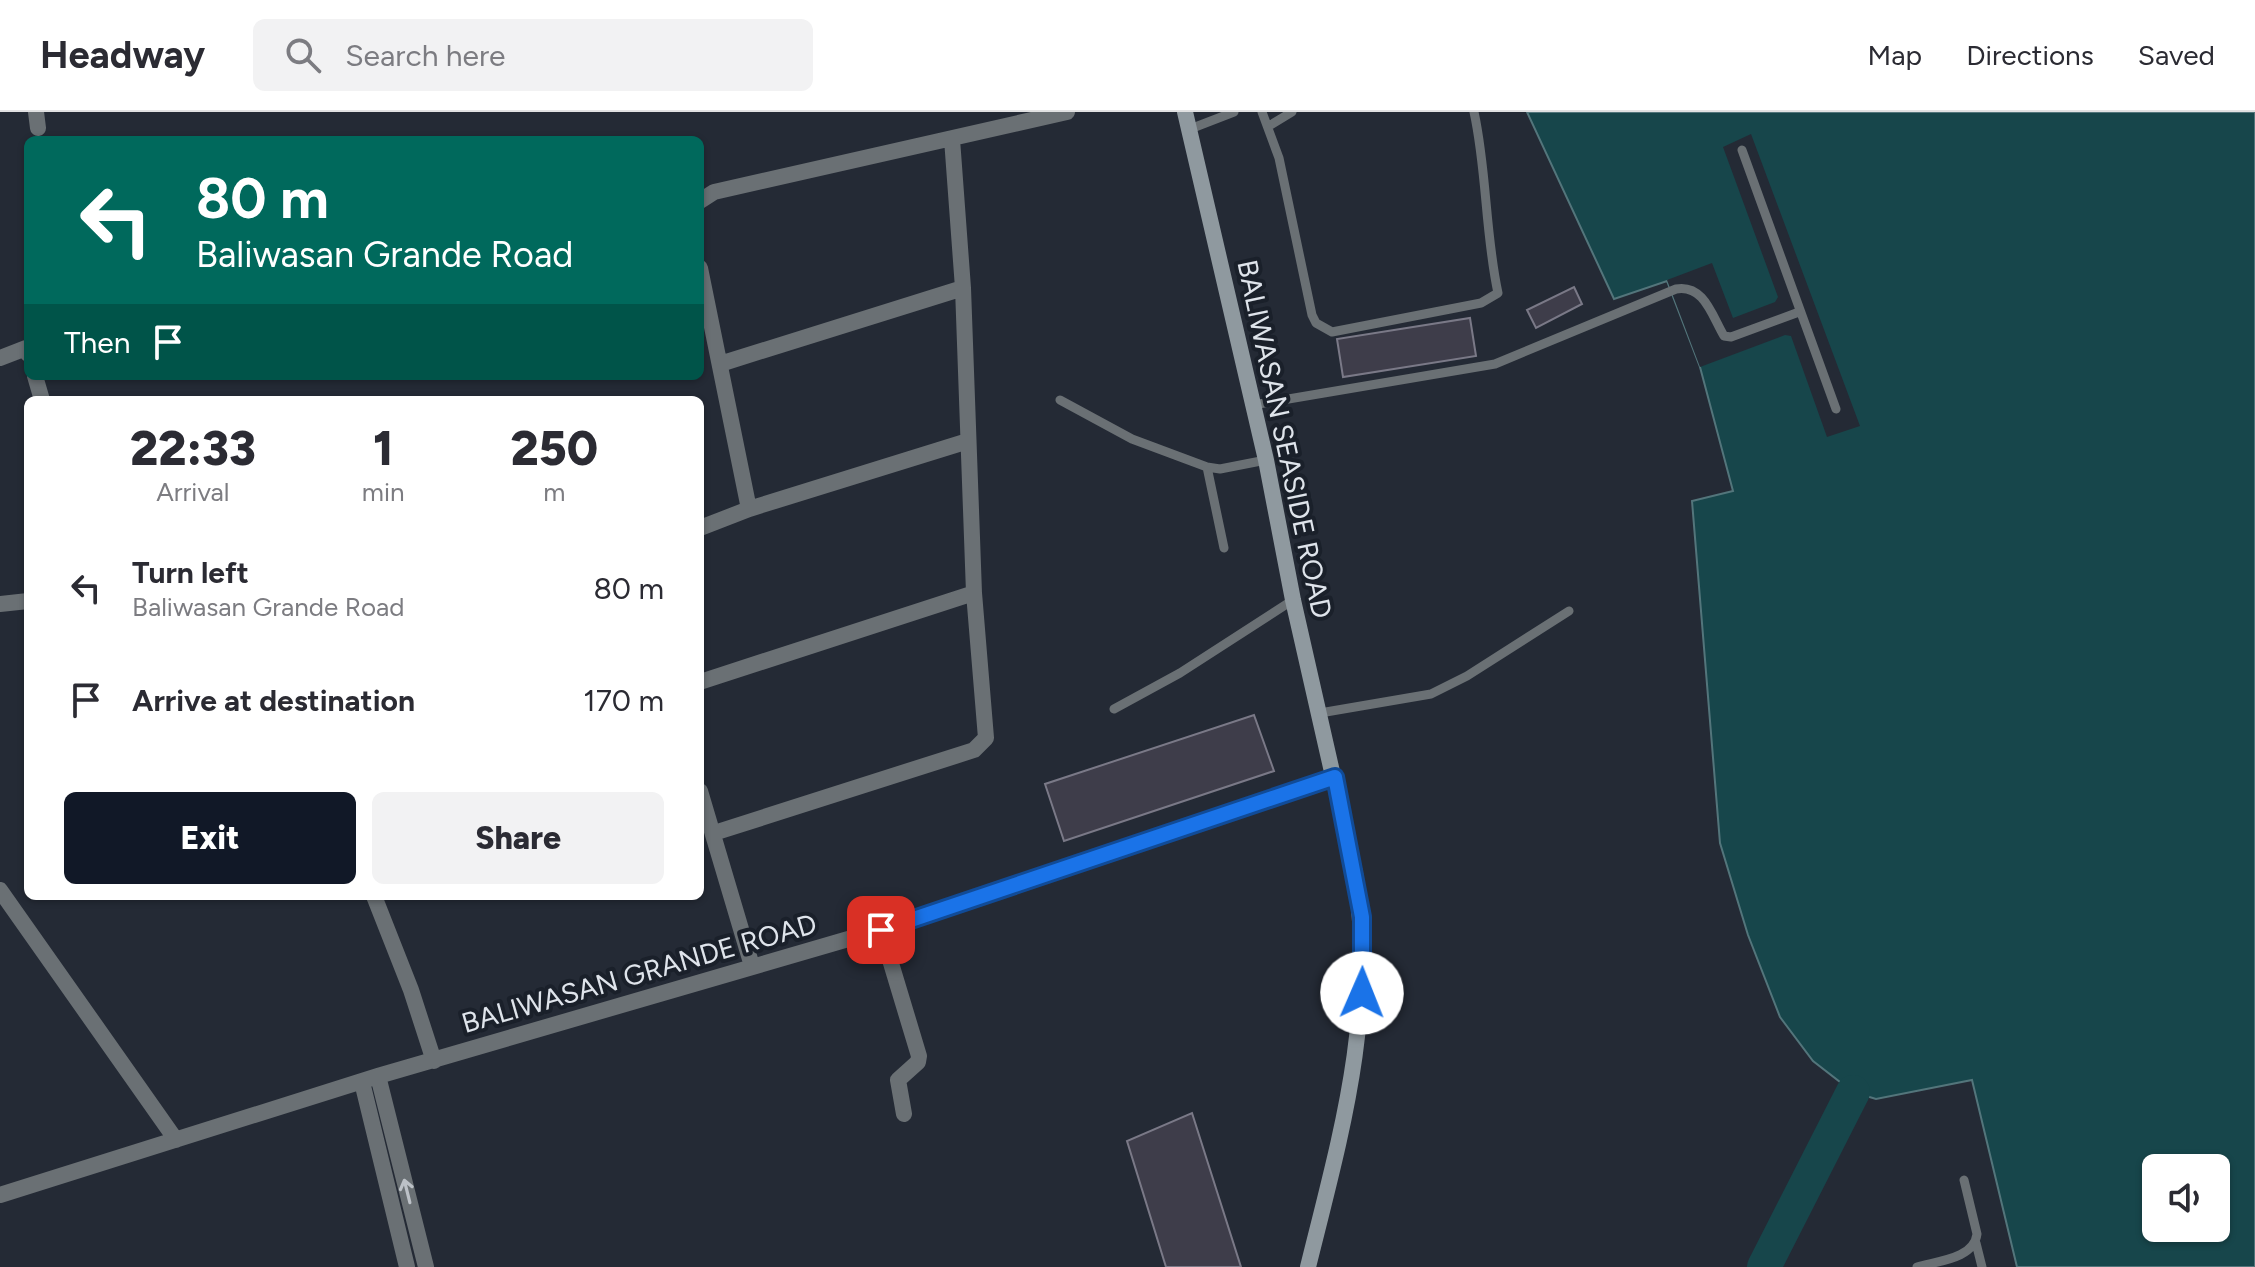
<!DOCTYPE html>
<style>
:root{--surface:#fff;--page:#f2f2f3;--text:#2b2b33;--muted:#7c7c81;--line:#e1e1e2;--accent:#111827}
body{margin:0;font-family:Figtree,sans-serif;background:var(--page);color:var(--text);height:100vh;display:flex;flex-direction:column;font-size:30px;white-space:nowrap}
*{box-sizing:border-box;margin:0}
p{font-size:26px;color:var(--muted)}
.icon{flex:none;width:44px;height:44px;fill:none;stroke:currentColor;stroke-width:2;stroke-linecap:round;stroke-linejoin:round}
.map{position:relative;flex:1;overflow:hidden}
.drawer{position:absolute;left:24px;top:284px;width:680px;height:504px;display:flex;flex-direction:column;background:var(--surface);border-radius:12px;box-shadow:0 2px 6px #0004}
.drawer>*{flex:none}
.banner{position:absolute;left:24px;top:24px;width:680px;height:244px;border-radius:12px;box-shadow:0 2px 6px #0004;background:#00695c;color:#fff;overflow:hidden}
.buttons{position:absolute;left:2142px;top:1042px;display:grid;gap:16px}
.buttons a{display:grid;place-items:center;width:88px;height:88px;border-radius:12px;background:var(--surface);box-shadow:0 2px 6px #0004;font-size:40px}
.pin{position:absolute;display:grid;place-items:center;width:68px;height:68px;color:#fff;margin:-34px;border-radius:16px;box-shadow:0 4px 12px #0006}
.me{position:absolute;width:88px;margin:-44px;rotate:1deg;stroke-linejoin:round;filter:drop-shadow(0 0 6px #0008)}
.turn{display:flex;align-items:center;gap:28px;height:168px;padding:0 40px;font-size:36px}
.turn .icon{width:104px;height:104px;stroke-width:2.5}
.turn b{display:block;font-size:56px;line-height:68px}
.then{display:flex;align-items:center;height:76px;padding:0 40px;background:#0003;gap:16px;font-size:30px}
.eta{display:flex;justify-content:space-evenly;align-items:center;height:136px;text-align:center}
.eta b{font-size:48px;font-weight:800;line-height:56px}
.button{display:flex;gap:16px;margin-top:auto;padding:16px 40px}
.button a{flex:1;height:92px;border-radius:12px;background:var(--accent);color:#fff;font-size:32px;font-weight:800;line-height:92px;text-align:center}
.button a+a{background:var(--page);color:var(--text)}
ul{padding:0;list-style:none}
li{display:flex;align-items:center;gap:24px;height:112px;padding:0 40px}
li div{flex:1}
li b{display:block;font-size:30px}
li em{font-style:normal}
header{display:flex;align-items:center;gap:48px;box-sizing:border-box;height:112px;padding:0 40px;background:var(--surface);border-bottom:2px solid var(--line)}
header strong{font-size:38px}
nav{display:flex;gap:44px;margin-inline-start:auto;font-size:28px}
.search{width:560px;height:72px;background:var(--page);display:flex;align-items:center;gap:20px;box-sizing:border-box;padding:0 28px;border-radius:12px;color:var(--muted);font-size:30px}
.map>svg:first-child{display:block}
.water{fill:#17464b;stroke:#53757b;stroke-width:2;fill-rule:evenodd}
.pier{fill:#242a35}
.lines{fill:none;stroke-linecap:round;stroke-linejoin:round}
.river{stroke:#17464b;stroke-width:34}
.building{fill:#3e3d4a;stroke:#7a7987;stroke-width:2}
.service{stroke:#6a7074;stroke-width:9}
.minor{stroke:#6a7074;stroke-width:16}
.secondary{stroke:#8f999f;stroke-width:16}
.oneway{stroke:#bcc1c7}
.route-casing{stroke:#114b97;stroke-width:20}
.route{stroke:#1a73e8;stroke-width:14}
.labels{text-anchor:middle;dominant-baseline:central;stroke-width:8;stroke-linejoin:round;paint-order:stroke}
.street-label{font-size:28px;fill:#dfe4eb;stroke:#1a202a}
</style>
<header>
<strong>Headway</strong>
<div class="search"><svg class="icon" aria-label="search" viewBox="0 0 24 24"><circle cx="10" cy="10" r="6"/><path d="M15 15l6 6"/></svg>Search here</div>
<nav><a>Map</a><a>Directions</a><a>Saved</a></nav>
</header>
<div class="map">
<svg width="2255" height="1155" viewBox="0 0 2255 1155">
<rect width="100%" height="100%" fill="#242a35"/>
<path class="water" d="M1527,0h728v1155h-238l-45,-187 -96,19 -23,-7 -40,-31 -33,-44 -32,-82 -28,-92 -28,-342 41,-10 -33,-124 -33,-86 -53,18zM2156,1056h60v60h-60z"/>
<path class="pier" d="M1751,22l109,292 -33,11 -36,-101 -6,-1 -85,32 -33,-87 45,-17 21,55 42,-16 3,-5 -55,-150z"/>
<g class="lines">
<path class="river" d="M1764,1155l89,-175"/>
</g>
<path class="building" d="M1574,175l8,17 -46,24 -9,-18z
M1470,206l6,38 -133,21 -6,-38z
M1254,603l20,56 -210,70 -19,-57z
M1192,1001l49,154h-75l-39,-126z"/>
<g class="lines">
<path class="service" d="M1262,0l17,46 33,157 4,8 16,9 149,-29 17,-10c-13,-60 -11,-122 -24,-181
M1269,14l23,-14
M1190,17l44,-17
M1742,38l94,259
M1060,288l72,39 75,28 13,2 46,-9
M1253,293l242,-41 181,-75c28,-5 36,27 48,47l7,1 68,-25
M1207,355l17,81
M1114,597l66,-36 113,-73
M1320,601l111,-19 36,-18 102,-65
M1976,1131l6,24
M1917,1155c20,-6 57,-8 60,-33l-13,-54"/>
<path class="minor" d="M36,0l2,16
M700,89l14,-9 353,-80
M700,156l49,241
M0,246l26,-10 2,6
M720,252l243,-76
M35,264l7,24
M700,416l49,-19 219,-68
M0,492l28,-3
M700,570l274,-89
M700,679l52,175
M714,721l260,-83 12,-12 -12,-145 -11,-305 -11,-149
M0,778l176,250
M374,784l37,94 23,71
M881,818l38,126 -1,6 -20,18 6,34
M378,964l48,191
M362,970l45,185
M0,1083l378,-119 539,-157 418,-142"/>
<path class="secondary" d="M1185,0l81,348 27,140 62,273c21,143 -13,257 -47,394"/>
</g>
<defs><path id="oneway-shaft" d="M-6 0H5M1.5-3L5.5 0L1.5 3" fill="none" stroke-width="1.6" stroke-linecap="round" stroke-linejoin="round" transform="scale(2)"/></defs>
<use class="oneway" href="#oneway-shaft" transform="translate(407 1079) rotate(-104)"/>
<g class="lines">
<defs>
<path id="route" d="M881,818l454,-153 27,140v76"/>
</defs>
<use href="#route" class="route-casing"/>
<use href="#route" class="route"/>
</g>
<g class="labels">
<g class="street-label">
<text transform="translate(1285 327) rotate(78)">BALIWASAN SEASIDE ROAD</text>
<text transform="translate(639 861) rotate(-16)">BALIWASAN GRANDE ROAD</text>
</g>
</g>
</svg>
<div class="buttons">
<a><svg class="icon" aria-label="sound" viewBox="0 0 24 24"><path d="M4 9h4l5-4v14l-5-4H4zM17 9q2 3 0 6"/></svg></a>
</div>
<div class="pin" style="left:881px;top:818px;background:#d93025"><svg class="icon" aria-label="arrive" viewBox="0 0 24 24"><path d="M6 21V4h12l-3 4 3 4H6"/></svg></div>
<svg class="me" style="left:1362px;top:881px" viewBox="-20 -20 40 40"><circle r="19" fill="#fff"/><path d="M0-13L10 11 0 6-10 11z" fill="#1a73e8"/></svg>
<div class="banner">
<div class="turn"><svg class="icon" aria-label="left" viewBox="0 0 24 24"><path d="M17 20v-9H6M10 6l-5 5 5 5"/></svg><div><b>80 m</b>Baliwasan Grande Road</div></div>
<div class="then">Then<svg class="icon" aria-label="arrive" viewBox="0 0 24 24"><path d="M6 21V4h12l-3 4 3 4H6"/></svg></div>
</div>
<section class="drawer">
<div class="eta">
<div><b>22:33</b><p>Arrival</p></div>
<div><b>1</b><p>min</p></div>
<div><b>250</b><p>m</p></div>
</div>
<ul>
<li><svg class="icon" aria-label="left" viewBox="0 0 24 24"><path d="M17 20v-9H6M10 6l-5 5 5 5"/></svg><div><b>Turn left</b><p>Baliwasan Grande Road</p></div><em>80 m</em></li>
<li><svg class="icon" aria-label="arrive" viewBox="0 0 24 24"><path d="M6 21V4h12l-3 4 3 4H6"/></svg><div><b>Arrive at destination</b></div><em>170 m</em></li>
</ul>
<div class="button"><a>Exit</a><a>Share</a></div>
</section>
</div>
